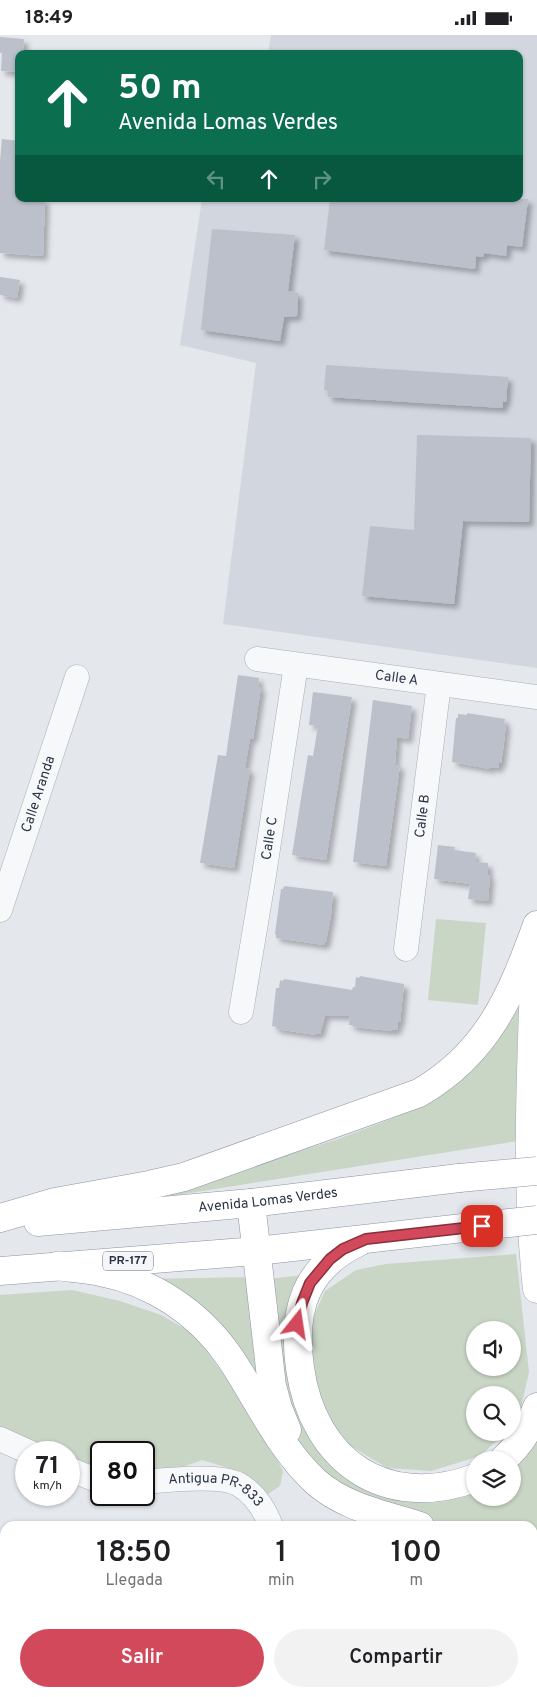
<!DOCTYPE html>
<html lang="es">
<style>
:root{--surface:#fff;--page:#f2f2f2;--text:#202124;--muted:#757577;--accent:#d1495b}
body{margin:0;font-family:Overpass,sans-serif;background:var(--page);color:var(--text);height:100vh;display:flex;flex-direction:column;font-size:19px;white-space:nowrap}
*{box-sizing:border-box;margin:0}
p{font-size:16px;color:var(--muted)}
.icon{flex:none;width:28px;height:28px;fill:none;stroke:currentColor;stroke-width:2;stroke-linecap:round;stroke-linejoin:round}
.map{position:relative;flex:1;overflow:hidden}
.panel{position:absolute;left:0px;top:1486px;width:538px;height:176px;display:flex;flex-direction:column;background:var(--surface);border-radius:15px 15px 0 0;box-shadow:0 1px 4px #0004}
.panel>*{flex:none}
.banner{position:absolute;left:15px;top:15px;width:508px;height:152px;border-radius:10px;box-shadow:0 1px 4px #0004;background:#0b6e4f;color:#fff;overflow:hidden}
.fabs{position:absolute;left:466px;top:1286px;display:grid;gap:10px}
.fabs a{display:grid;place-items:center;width:55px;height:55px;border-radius:50%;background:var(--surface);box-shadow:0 1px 4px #0004;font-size:25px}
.speed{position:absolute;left:15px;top:1406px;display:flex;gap:10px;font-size:25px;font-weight:700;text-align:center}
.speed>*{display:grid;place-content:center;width:65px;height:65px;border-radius:50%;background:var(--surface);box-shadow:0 1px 4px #0004;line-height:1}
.speed small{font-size:12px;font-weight:400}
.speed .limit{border:2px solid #111;border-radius:8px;background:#fff;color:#111}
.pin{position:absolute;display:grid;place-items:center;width:42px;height:42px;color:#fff;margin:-21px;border-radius:10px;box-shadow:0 2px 8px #0006}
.me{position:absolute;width:55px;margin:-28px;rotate:15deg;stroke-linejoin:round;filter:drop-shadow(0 0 4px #0008)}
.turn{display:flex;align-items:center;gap:18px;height:105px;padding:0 20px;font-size:22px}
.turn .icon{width:65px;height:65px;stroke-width:2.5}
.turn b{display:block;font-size:35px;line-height:42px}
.lanes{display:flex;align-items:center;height:48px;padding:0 20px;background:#0003;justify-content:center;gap:25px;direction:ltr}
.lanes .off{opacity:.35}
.eta{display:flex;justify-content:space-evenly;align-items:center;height:85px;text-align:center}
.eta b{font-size:30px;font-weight:600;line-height:35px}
.button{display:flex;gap:10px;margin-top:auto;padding:10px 20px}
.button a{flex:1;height:58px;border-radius:30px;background:var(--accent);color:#fff;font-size:20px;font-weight:600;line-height:58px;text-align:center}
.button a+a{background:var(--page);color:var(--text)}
.status{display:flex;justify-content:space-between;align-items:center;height:35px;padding:0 25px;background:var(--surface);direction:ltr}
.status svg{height:14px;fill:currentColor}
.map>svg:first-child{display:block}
.built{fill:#d2d6de}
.green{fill:#c9d6c5;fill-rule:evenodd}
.building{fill:#bbc0ca;filter:url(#shadow)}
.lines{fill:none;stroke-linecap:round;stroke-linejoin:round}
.minor-casing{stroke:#a9aeb7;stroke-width:25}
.major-casing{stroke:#a3abb8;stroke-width:29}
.highway-casing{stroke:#8b94a3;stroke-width:29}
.minor{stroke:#f7f8fa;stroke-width:24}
.major{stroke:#fff;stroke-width:28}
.highway{stroke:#fff;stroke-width:28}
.highway-bridge-casing{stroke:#8b94a3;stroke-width:29;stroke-linecap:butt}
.highway-bridge{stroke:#fff;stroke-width:28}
.route-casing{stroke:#882f3b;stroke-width:12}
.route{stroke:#d1495b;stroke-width:9}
.labels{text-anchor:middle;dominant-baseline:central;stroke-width:4;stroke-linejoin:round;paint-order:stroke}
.shield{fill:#f4f6f9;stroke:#676e7b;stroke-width:1}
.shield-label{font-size:12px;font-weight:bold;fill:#2b3445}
.street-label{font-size:14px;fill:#2b3445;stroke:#f4f6f9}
</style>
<div class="status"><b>18:49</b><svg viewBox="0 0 49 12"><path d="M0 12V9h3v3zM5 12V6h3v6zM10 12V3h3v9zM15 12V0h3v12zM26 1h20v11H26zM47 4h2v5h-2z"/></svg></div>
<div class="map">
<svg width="537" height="1662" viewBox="0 0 537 1662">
<defs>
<filter id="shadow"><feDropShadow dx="4.5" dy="4.5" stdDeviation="2.5" flood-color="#0004"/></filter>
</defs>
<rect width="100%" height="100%" fill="#e4e7ec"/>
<path class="built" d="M271,0h266v633l-314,-44 33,-261 -76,-18 22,-146h317v-145h-251z"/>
<path class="green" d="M436,884l50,4 -8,82 -50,-5z
M524,958l-7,79 1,69 -347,55 -3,-3 170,-54 53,-20 22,-11z
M516,1219l13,118 -8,36 -8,13 -1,-26h-37v38h30l-2,2 -23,21 -49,15 -44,-3 -36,-22 -24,-28 -12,-38 -9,-47 19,-42 31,-21 30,-6zM475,1295h37v37h-37z
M304,1240l2,153 12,21 27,30 30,12 25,8 34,2 41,-13v9h37l1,-29 5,-3 19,-24v132l-4,-5 -1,-42h-89l-39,-10 -68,-29 -30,-30 -13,-24 -25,-154z
M251,1242l19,131 -125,-129z
M72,1255l48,11 41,14 33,19 57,78 32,59 -3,15 -12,8 -30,-23 -36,-11 -25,9 -33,4v-20h-43v17l-32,-9v-8l-22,-1 -47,-18v-139z"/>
<path class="building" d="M0,2l24,2 -1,15h-4v18l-18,-1 1,-18h-2z
M2,104l17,2v58h26l-2,57 -43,-3v-92z
M330,164h198l-6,48 -15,-2 -1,11 -22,-3 -1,4 -7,-1 -1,13 -151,-19z
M212,194l83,6 -7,56 10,2 -1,23 -13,1 -4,24 -79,-11z
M0,242l20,3 -3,18 -17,-3z
M326,330l182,12 -2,25h-3v6l-175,-11v-7h-4z
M417,400l114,3 -2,84 -66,-1 -9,83 -92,-8 8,-70 44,4z
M238,640l21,3 -1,9h3l-8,52 -3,-1 -5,30 5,1 -16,99 -34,-5 18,-108 8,1z
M313,657l39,5 -26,163 -34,-5 16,-100 5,1 5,-30 -9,-1z
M373,665l39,6 -4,33 -11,-2 -2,28h5l-14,101 -33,-4z
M467,678l38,6 -1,5h2l-3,26 -2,13h-2v5l-9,-1v2l-38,-7 4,-44h2v-4l9,1z
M438,810l17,2 -1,3 22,3 -1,9 13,1v12h2l-2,26 -20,-2 2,-15 -36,-5z
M284,851l49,6 -2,23 -5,27h-1l-1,3 -48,-7v-3l-1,-1 6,-45h2z
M360,941l44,8 -4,38h-2l-1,8h-5v1l-39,-4v-2h-4l1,-9 -25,-1 -5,19 -4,-1v2l-40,-6 1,-2 -5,-1 4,-38h3l1,-8 3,1 1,-2 68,11 1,-3h2l1,-10 3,1z"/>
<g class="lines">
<defs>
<g id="minor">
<path id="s1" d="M257,624l280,38"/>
<path id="s2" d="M0,875l77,-233"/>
<path id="s3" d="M406,914l33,-265"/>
<path id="s4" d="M241,977l23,-137 32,-210"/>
<path d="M0,1404l31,14"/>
<path d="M69,1434l32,13"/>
<path id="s5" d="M144,1447c22,-2 75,-8 94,2 16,9 27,26 33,42"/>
<path d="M215,1658l2,4"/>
<path d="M279,1662l11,-4"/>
<path d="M320,1662l9,-4"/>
<path d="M437,1662l10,-4"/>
</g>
<path id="major" d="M536,896c-4,119 -12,239 1,358"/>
<g id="highway">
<path d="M251,1168l21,183 6,22 9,22"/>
<path d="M0,1183l55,-16 94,-17 35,-8 235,-84c69,-40 92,-97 118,-168"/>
<path id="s6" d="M38,1187l213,-19 208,-25"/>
<path d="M359,1207c-55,26 -67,69 -59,126 13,93 85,143 175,110"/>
<path d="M56,1231c15,2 31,3 45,6 51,10 97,40 127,83 10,14 19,30 28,45 17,29 35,59 60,82 28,25 69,33 104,44"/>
<path d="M0,1236l257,-20 206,-23"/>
<path d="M503,1425c20,-19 24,-28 34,-53"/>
<path d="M532,1543l5,5"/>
</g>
</defs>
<use href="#minor" class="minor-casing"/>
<use href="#major" class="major-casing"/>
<use href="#highway" class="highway-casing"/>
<use href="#minor" class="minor"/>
<use href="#major" class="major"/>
<use href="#highway" class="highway"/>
<defs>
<path id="highway-bridge" d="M459,1143l78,-7
M463,1193l74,-8"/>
</defs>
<use href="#highway-bridge" class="highway-bridge-casing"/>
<use href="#highway-bridge" class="highway-bridge"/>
</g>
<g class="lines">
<defs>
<path id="route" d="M297,1289l5,-21 8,-20 20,-24 13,-10 23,-10 116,-13"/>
</defs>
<use href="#route" class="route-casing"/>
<use href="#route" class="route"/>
</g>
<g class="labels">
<rect class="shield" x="103" y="1216.5" width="50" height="19" rx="4"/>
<g class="shield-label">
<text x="128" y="1226">PR-177</text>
</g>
<g class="street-label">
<text stroke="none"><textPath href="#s1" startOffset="141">Calle A</textPath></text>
<text stroke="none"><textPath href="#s2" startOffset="122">Calle Aranda</textPath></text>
<text stroke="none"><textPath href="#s3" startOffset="134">Calle B</textPath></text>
<text stroke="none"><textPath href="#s4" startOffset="176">Calle C</textPath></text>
<text stroke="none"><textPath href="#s6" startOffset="231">Avenida Lomas Verdes</textPath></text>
<text stroke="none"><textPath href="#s5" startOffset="75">Antigua PR-833</textPath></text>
</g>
</g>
</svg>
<div class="fabs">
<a><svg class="icon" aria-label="sound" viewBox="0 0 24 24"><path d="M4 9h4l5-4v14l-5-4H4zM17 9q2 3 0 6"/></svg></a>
<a><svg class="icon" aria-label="search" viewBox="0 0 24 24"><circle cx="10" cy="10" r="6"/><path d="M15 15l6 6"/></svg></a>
<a><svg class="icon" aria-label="layers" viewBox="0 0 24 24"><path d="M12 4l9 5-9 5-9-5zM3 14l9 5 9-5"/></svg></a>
</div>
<div class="speed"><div>71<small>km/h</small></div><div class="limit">80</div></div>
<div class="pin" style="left:482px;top:1191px;background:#d93025"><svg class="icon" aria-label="arrive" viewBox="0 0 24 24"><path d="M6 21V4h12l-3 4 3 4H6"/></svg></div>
<svg class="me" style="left:297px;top:1289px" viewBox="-20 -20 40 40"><path d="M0-17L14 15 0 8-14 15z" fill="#d1495b" stroke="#fff" stroke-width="4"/></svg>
<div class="banner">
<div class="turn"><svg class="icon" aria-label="ahead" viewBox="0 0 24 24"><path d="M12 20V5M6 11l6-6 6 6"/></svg><div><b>50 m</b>Avenida Lomas Verdes</div></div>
<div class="lanes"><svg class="icon off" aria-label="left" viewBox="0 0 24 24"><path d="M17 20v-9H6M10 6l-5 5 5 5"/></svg><svg class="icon" aria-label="ahead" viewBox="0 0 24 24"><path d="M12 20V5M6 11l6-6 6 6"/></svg><svg class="icon off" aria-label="right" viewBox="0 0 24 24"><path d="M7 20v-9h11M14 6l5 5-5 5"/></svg></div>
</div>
<section class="panel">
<div class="eta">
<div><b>18:50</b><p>Llegada</p></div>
<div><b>1</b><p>min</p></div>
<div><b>100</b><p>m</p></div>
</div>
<div class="button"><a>Salir</a><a>Compartir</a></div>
</section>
</div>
